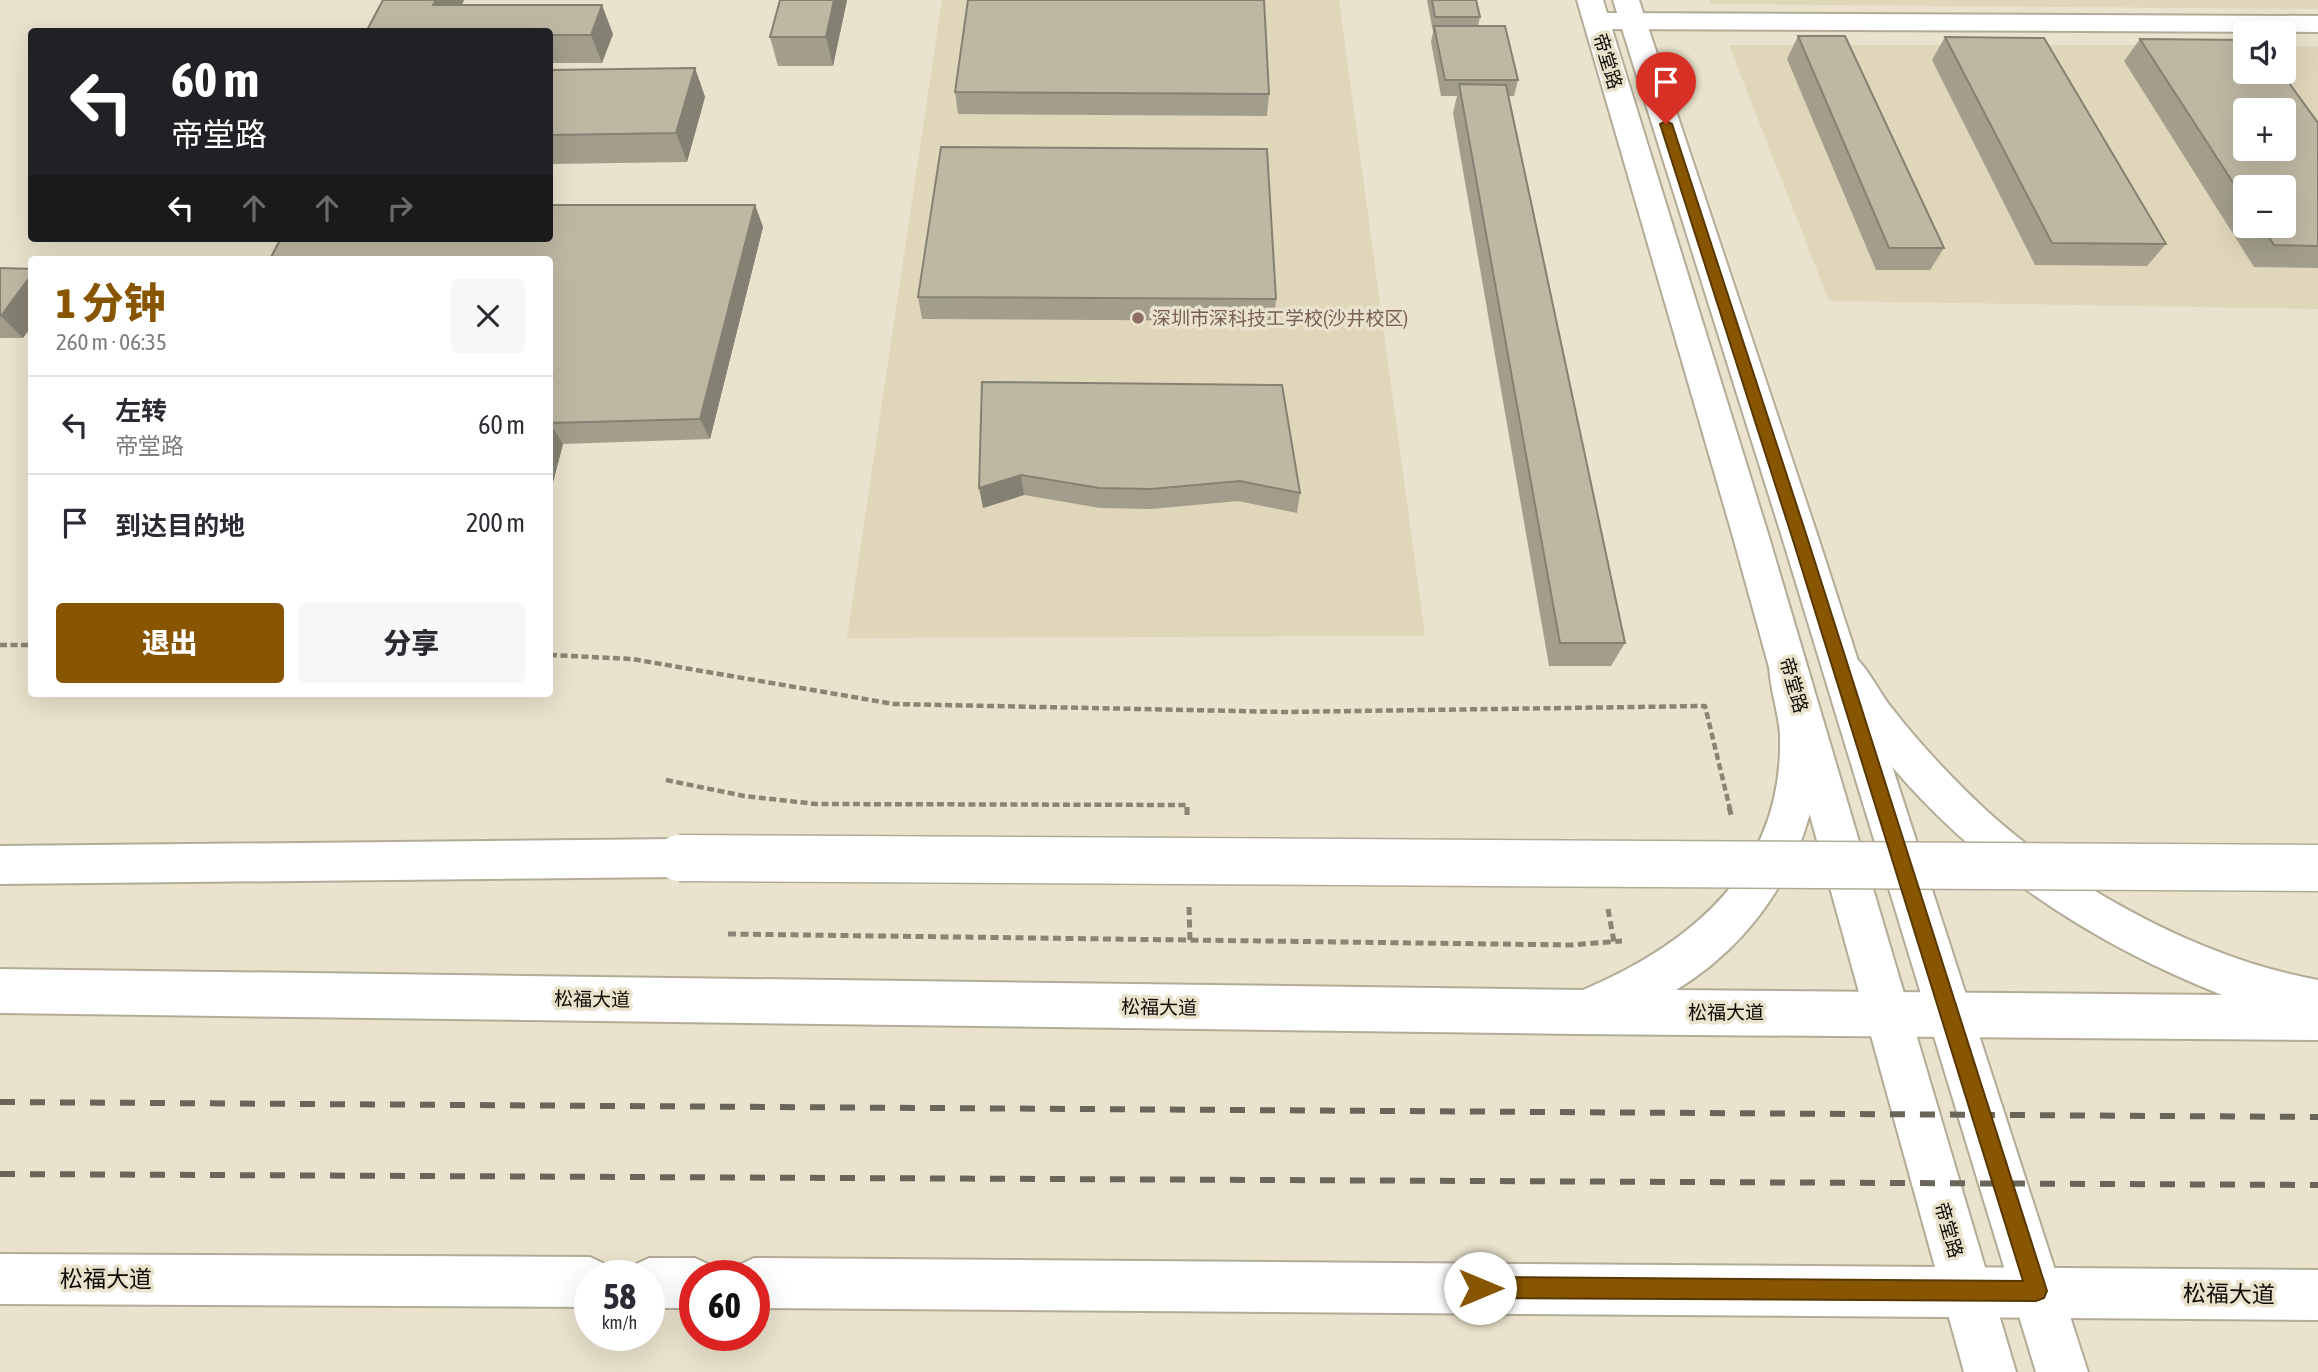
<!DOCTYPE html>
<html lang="zh">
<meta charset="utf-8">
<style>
:root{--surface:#fff;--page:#f7f7f7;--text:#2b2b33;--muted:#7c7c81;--line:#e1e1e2;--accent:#850}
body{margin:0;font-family:"Asap Condensed","Noto Sans SC",sans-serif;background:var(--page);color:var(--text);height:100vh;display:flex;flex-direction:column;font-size:26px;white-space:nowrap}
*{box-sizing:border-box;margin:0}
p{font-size:23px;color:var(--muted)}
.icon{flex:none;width:38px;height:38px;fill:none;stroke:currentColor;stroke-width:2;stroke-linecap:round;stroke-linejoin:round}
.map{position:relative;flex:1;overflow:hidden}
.panel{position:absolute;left:28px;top:256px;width:525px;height:441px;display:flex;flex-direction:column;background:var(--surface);border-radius:7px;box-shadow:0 7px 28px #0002}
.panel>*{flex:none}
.hud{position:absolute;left:28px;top:28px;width:525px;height:214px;border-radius:7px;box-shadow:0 7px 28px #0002;background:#202124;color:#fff;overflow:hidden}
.fabs{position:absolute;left:2233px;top:21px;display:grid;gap:14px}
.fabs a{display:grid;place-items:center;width:63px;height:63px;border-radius:7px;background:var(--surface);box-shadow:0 7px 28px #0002;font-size:35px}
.speed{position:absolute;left:574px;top:1260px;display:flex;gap:14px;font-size:35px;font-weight:700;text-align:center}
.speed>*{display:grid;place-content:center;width:91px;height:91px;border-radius:50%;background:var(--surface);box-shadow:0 7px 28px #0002;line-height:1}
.speed small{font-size:18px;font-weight:400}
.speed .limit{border:10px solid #d22;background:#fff;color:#111}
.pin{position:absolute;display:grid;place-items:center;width:60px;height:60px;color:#fff;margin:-72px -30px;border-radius:50% 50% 50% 0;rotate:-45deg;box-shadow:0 0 7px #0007}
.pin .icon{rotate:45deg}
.me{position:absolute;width:77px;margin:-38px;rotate:90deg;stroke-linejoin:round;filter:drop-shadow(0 0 5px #0008)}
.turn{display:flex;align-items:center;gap:24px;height:147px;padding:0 28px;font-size:32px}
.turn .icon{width:91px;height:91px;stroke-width:2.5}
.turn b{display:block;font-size:49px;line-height:60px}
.lanes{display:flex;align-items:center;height:66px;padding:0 28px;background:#0003;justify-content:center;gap:35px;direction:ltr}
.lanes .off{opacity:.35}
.round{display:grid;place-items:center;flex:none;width:74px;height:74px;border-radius:7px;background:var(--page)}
.headline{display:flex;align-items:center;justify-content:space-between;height:119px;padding:0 28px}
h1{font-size:42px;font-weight:800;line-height:52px;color:var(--accent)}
.cta{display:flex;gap:14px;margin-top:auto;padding:14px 28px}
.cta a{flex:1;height:80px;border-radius:7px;background:var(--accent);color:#fff;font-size:28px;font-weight:800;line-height:80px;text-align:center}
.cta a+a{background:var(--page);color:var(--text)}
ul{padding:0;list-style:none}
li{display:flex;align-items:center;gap:21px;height:98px;padding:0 28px;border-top:2px solid var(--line)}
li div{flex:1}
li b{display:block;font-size:26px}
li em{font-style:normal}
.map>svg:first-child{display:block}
.built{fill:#e0d7ba;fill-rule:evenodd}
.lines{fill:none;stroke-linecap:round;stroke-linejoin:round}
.street-casing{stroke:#b2ab96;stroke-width:4}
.secondary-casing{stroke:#b2ab96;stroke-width:4}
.primary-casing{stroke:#b2ab96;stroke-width:4}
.highway-casing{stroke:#b2ab96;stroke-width:4}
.path-far1{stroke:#8a8475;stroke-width:4.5;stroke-dasharray:7 3.5;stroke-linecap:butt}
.path{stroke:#8a8475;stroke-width:5;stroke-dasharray:8 4.5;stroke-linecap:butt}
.street{fill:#fff;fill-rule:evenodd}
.secondary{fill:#fff;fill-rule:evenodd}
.primary{fill:#fff;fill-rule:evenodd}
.highway{fill:#fff;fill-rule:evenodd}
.rail{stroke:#696558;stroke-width:6;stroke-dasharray:15 15;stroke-linecap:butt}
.highway-bridge-casing{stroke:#b2ab96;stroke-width:49;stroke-linecap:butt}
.highway-bridge{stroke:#fff;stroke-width:46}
.wall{fill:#a39e8c;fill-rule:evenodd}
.shaded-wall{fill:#858172}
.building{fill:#beb8a3;stroke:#858172;stroke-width:2;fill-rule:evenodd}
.route{fill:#850;stroke:#583700;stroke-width:2}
.education-dot{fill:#8d6e63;stroke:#e9e2cc;stroke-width:2.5}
.labels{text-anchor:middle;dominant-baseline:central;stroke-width:7;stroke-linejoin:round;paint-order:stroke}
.street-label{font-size:19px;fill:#0f0c06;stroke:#e9e2cc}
.education-label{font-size:19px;fill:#785e54;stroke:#e9e2cc;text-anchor:start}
.near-street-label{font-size:23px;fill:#0f0c06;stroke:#e9e2cc}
</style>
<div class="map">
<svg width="2318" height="1372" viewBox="0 0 2318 1372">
<rect width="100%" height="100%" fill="#e9e2cc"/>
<path class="built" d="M942,0h397l86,636 -578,2z
M1710,0h608v9l-607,-5z
M1729,45h516v27h39v-26h34v263l-489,-8zM2245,110h39v39h-39zM2245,187h39v39h-39z"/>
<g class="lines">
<defs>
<path id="street" d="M1596,13l722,3v16l-722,-3 -9,-2 -4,-6 4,-6z"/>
<path id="secondary" d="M1577,0h26l166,537 247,835h-52l-231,-835z
M1613,0h26l179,537 270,835h-52l-254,-835z"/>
<path id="primary" d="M1786,642l13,5c8,14 11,30 14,46 26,116 -37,237 -137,297l546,5c-134,-53 -252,-131 -343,-244 -21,-26 -43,-53 -57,-83l6,-11c9,-4 16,-6 25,-1 12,7 28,39 38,51 23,30 48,57 74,83 88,89 230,168 353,190v60l-740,-6 -1578,-21v-44l1583,21c111,-47 201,-123 197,-255 -1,-26 -18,-67 -7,-88z
M0,1254l590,3 17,8 5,11h-22v31l-590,-3z
M649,1258h46l17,8 5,10h-22v32h-46v-32h-22l5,-10z
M754,1258l1564,12v50l-1564,-12v-32h-22l5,-10z"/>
<path id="highway" d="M679,839l15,5 6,14 -6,14 -15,5 -679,7v-38z"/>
</defs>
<use href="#street" class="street-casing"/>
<use href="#secondary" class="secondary-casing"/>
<use href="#primary" class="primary-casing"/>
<use href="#highway" class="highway-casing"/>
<path class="path-far1" d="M0,645h32
M550,655l82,4 262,45 392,8 419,-6 25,103
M666,780l78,16 72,8 371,1v4"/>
<path class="path" d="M1187,807v8
M1729,807l3,11
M1189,907l1,34
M1608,909l6,33
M728,934l843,11 51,-4"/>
<use href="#street" class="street"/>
<use href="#secondary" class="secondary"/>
<use href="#primary" class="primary"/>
<use href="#highway" class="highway"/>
<path class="rail" d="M0,1102l2318,15
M0,1174l2318,11"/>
<defs>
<path id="highway-bridge" d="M679,858l1639,10"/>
</defs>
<use href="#highway-bridge" class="highway-bridge-casing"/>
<use href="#highway-bridge" class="highway-bridge"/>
</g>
<path class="wall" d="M383,0h81l-2,5 151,29 -11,29h-52v-31z
M780,0h67l-14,66h-55l-8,-29z
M1427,0h49l4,17 -2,9 40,54 -4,16h-5l116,547 -14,23h-62l-96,-553 4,-17h-16l-10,-54 2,-10z
M1798,36l146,212 -14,22h-54l-89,-211z
M1945,37l221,207 -19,22 -112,-1 -103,-205z
M2140,39l178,84v145l-64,-1 -130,-206zM2245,187l39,39h-39z
M695,68l10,29 -18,65 -137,2v-94z
M955,92l314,2 -2,22 -309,-2z
M755,205l8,22 -53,212 -147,5 -13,50v-235z
M0,268l23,70h-23z
M918,297l358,2 -2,22 -352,-2z
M982,382l318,111 -3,20 -59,-12 -87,8 -51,-1 -76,-13 -41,13z"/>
<path class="shaded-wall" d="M436,0h28l-15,32 -16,-27z
M834,0h13l-14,66 -7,-29z
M602,5l11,29 -11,29 -11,-28z
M695,68l10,29 -18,65 -11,-29z
M755,205l8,22 -53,212 -10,-20z
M32,274v52l-9,12 -22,-22z
M550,423l13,21 -13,50z
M1021,475l3,20 -41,13 -4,-20z"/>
<path class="building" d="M383,0h53l-3,5h169l-11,30h-41v-3h-184z
M780,0h54l-8,37h-56z
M968,0h296l5,94 -314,-2z
M1432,0h44l4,17h-45z
M1434,26h71l13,54h-73z
M1798,36h47l99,212h-55z
M1945,37l99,1 122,206 -114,-1z
M2140,39l105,1v32h36l37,51v123l-44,-1 -12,-19h22v-39h-39v14zM2245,110h39v39h-39z
M695,68l-19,65 -126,2v-65z
M1459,84l47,1 119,558h-65z
M941,147l326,2 9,150 -358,-2z
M550,205h205l-55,214 -150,4v4v-168h-280l11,-21h269z
M0,268l32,1v5l-31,42h-1z
M982,382l300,3 18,108 -60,-12 -89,8 -52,-1 -78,-13 -42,13z"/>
<path class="route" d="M1666,121l6,3 135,413 240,754 -3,7 -8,3 -556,-3 -7,-3 -3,-7 3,-8 7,-3 543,4 -231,-744 -132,-413z"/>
<circle class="education-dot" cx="1138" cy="318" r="7"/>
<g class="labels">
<g class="street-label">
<text transform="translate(1608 61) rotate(73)">帝堂路</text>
<text transform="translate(1794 685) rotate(74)">帝堂路</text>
<text transform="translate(592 999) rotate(1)">松福大道</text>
<text transform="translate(1159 1007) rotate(1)">松福大道</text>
<text x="1726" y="1012">松福大道</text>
<text transform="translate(1949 1230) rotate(74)">帝堂路</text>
</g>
<g class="education-label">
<text x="1152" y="318">深圳市深科技工学校(沙井校区)</text>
</g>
<g class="near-street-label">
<text x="106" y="1279">松福大道</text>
<text transform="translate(2229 1294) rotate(1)">松福大道</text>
</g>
</g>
</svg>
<div class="fabs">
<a><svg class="icon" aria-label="sound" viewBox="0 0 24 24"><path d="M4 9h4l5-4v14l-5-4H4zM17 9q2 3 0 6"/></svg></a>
<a>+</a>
<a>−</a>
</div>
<div class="speed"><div>58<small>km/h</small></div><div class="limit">60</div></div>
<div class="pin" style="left:1666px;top:124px;background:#d93025"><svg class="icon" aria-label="arrive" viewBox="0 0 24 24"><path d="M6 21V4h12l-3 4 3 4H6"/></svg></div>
<svg class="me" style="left:1480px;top:1288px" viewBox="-20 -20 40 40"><circle r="19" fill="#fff"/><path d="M0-13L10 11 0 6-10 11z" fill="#850"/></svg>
<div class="hud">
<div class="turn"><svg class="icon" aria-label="left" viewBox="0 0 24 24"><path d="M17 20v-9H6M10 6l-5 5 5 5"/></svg><div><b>60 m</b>帝堂路</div></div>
<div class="lanes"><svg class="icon" aria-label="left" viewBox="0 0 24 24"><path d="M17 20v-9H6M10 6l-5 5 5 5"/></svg><svg class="icon off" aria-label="ahead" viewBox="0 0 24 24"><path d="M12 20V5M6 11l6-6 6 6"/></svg><svg class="icon off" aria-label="ahead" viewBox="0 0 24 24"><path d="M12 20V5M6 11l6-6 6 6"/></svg><svg class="icon off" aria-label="right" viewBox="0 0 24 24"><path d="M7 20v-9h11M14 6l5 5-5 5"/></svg></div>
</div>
<section class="panel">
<div class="headline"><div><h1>1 分钟</h1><p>260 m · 06:35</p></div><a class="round"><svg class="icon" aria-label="close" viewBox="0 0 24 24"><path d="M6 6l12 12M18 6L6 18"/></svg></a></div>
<ul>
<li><svg class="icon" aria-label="left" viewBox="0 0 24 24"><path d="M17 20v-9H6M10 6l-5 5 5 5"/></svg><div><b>左转</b><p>帝堂路</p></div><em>60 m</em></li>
<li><svg class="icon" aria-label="arrive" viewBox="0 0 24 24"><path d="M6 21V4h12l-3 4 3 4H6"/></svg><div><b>到达目的地</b></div><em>200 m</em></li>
</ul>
<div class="cta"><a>退出</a><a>分享</a></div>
</section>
</div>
